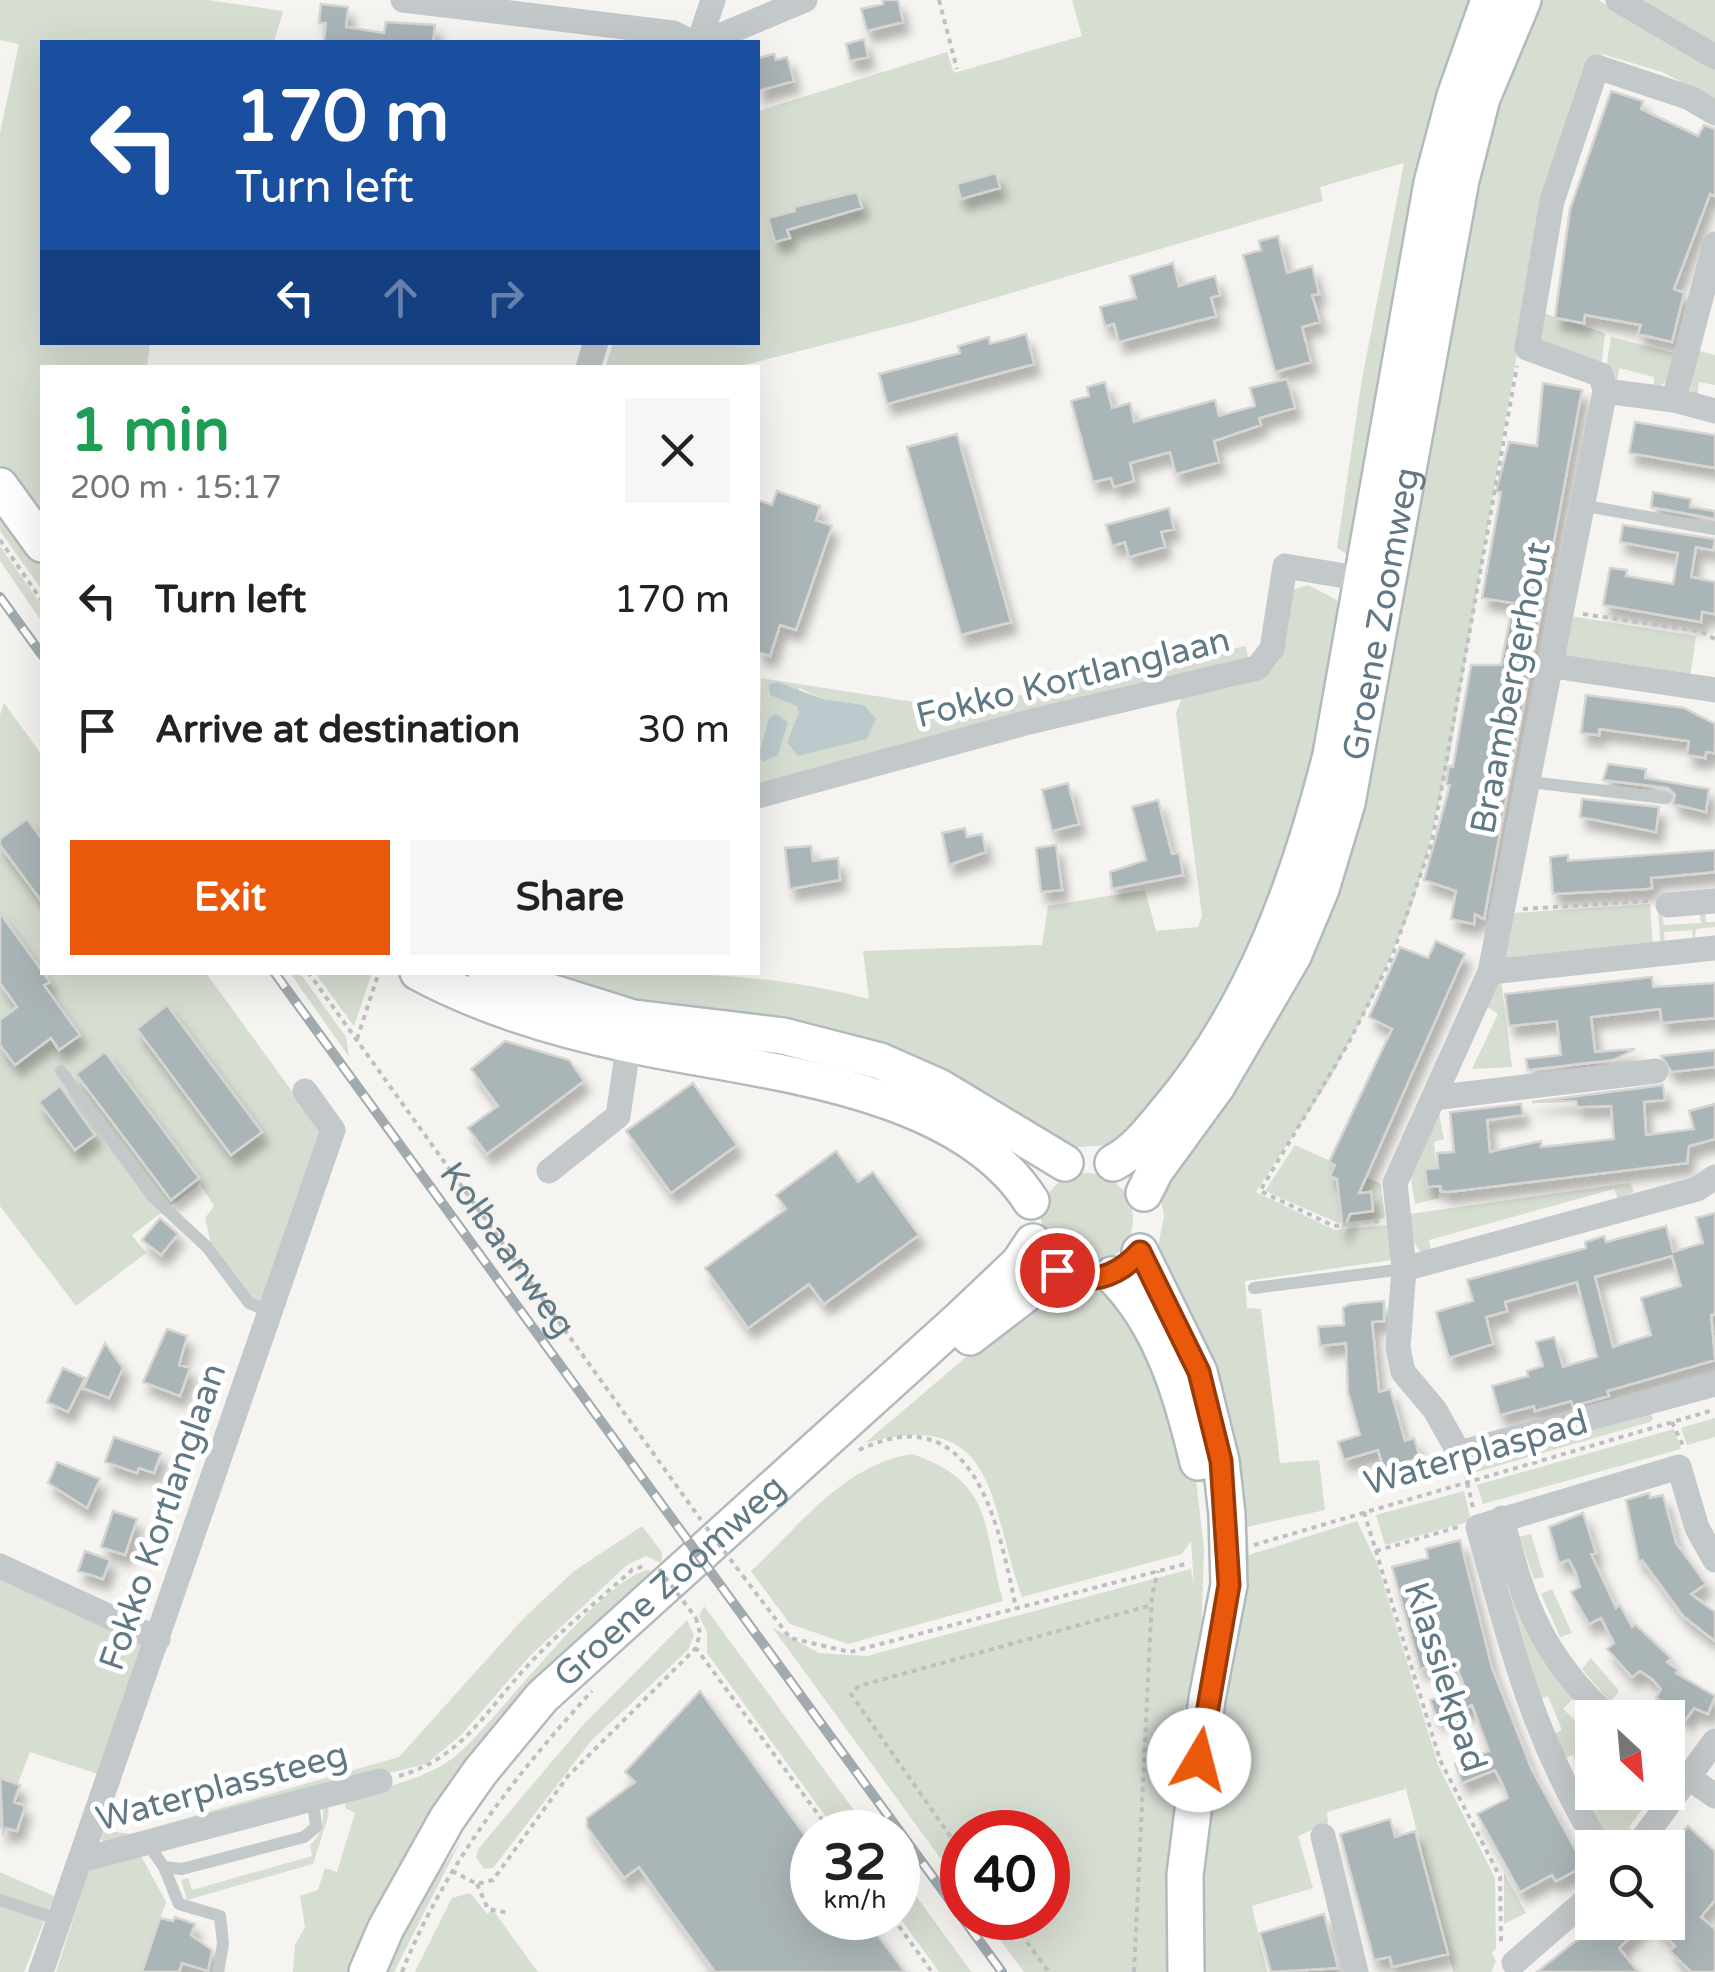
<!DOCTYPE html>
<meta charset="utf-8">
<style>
:root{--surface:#fff;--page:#f6f6f6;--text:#222;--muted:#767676;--accent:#ea580c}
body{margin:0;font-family:"Varela Round",sans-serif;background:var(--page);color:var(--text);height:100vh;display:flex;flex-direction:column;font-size:38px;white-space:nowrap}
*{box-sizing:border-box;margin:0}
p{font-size:32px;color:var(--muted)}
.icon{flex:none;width:55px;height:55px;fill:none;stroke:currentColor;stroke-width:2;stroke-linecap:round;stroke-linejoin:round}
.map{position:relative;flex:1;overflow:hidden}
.drawer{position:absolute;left:40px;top:365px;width:720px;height:610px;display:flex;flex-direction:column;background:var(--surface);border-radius:0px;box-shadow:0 10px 40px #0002}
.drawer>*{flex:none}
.top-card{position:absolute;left:40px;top:40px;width:720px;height:305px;border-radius:0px;box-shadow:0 10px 40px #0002;background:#1a4fa0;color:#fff;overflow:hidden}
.needle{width:65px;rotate:154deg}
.fabs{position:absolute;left:1575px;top:1700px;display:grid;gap:20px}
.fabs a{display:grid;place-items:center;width:110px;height:110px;border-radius:0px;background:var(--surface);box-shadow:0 10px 40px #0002;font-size:50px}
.speed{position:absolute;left:790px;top:1810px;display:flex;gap:20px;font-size:50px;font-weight:700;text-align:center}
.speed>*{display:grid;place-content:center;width:130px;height:130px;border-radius:50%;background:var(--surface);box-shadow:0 10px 40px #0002;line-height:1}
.speed small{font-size:25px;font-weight:400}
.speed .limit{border:15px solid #d22;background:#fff;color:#111}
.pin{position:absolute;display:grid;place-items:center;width:85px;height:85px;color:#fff;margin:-42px;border:5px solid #fff;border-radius:50%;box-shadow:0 2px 10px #0007}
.me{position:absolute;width:110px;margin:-55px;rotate:8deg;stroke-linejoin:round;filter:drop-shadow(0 0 8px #0008)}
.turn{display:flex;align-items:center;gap:35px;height:210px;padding:0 30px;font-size:45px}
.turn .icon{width:130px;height:130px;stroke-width:2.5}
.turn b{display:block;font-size:70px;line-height:85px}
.lanes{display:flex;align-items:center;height:95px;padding:0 30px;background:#0003;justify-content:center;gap:50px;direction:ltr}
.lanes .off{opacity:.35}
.round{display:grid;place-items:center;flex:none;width:105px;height:105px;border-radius:0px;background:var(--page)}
.head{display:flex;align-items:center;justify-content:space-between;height:170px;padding:0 30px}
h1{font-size:60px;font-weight:800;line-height:75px;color:#1e9e55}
.button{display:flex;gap:20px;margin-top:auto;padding:20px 30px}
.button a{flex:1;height:115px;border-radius:0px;background:var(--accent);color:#fff;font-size:40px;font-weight:800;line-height:115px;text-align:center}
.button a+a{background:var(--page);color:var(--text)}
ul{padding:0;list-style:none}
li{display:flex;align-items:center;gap:30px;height:130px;padding:0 30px}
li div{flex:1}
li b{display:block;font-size:38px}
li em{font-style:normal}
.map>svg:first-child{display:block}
.green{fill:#d6ddd1;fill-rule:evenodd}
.water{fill:#bccace}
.building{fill:#aab5b8;stroke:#d6d5d3;stroke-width:2.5;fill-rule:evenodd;filter:url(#shadow)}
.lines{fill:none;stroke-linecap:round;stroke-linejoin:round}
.secondary-casing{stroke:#b3babd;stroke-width:40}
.path{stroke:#bdbfc1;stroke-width:4;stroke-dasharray:5 5;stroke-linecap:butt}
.lane{stroke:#c3c8ca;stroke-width:12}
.street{stroke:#c3c8ca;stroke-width:25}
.secondary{stroke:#fff;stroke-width:35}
.rail-casing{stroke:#a1aaae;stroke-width:10}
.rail{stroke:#fff;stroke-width:6;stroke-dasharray:19;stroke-linecap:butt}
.path-bridge{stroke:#bdbfc1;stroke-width:4;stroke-dasharray:5 5;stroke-linecap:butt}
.route-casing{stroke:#983908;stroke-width:25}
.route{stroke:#ea580c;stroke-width:18}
.labels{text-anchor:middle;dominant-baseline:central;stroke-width:10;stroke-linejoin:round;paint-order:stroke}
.street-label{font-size:35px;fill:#617984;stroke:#fff}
</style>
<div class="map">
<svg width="1715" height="1972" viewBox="0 0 1715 1972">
<defs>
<filter id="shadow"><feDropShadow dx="6" dy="11" stdDeviation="5" flood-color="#0004"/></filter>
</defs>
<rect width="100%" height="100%" fill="#f5f4f0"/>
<path class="green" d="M0,0h207l76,11 -9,31h-232v300l108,1 -3,24 -105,1v157l-42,-59v-333l19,-89 -19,-4z
M1072,0h409l-125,546 -9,8 -10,-6 25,-169 42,-216 -84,24 3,14 -410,121 -177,45 -131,1 8,-25 145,-1v-231l189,-59 7,21 128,-37z
M1535,0h63l117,67v32l-53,-27 -60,-18 -2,6 -70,216 -80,477 -23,103 -18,58 -34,79 -45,86 -74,113 79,38 52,-5 5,35 -147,21 2,27 14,1 19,154 39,-3 6,50 -78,17 2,28 108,-34 20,42 61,202 57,113 1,71 -4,4 4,8 -5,11h-38l-47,-183 -79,23 1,11 -30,13 15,52 -61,18 15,66h-68l-1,-67 39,-316 -81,-332 8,-41 -4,-22 75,-122 226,-869z
M1636,0h79v43z
M1540,312l65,21 -4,34 -59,-21 -7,-15z
M1611,337l63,16 -7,29 -13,7v-12l-35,-9 -2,16 -11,-15z
M1696,350l19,5v30l-16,-3 -2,16 -7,-4z
M0,502l42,58v30l-42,-59z
M0,546l42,60v16l-42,-61z
M1308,585l29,15 7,27 -19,122 -70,208 -82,136 -60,52 -54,3 -138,-75 -300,-66 -122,-34c126,0 248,-7 370,26l-6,-48 179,-6 6,-39 97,-16 11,41 42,-4 4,-11 -26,-203 6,-16c28,-7 89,-10 100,-42 7,-20 7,-44 10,-65z
M1570,616l126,20 -6,42 -129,-18z
M1246,646l3,19 -491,124 3,-111 204,32 107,-29zM799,688l24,11 41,6 -77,37 12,-30z
M4,703l38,52v217l164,1 115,158 -59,180 -49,-58 -8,-35 9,-12 -14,-22 -68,51 14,18 -70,53 -76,-100v-491z
M1650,904l3,44 -151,15 11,-50z
M1699,910l6,1 1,11h9v5l-19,2 -2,16 -2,-15 -28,2 1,17h-4l-3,-37h4l2,13 37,-2z
M290,973h10l46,64 3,20z
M315,973h57l-18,53z
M1501,980l11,87 -40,2 26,-55 -12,-8z
M1439,1114l5,25 -10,3 5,56 -24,6 -4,-26z
M1295,1145l86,39 4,34 -47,5 -73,-32z
M1041 1219a46 46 0 1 1 92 0a46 46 0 1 1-92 0Z
M1630,1183l4,9 -16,7 -4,-10 -185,51 2,13 -11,-2 -6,-8 -5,-29z
M1060,1288l43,3 19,12 72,159 10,87 -3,86 -18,175 -7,162h-152l-40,-54h64v-86h-86v56l-190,-261 47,26 48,3 312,-84 12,-3 3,17 -3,-45 -9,13 -160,43c-33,-88 -21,-192 -157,-154l169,-144z
M1650,1412l3,7 -3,3 -174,50 -8,-8z
M1715,1418v19l-28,8 -6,-17z
M1674,1429l7,20 -198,55 -6,-19z
M912,1454c83,28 70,73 91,147l-155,43 -58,-20 -39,-53c48,-45 94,-107 161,-117z
M1464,1491l7,30 -86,24 -9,-30z
M642,1526l20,26 -1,11 -15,-7 -19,9 -98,92 -68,78 -35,29 -322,79 -4,-5v-8l31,4 268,-77 125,-139 50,-47z
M1531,1534l13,43 -10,2 -15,-42z
M1499,1550l75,148 -11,11 29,27v56h76v-16l5,11 -8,13 -11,-6 -25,33 11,11 -10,9h-21l-36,-59 12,-6 -12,-27 -13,5 -11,-24 13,-6 -14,-34 -14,5 -25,-111 -14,-38z
M651,1570l4,6 -105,99 -193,297h-64l2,-27 10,-18 -5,-31 18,-6 7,-22 12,4 18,-59 -10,-5 1,-11c38,-10 75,-16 107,-39 40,-31 154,-188 198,-188z
M0,1573l147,67 -49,134 -68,-22 -30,78z
M1552,1589l20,44 -12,4 -19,-43z
M704,1606l166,226h-33l-130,-179v-21l-8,-16z
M687,1620l7,15 -6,15 -97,91 -98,127 -9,1 -8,-12 3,-9 103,-122z
M1591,1658l28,33 -9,11 -28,-33z
M329,1800l-1,17 -15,47 -126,36 -6,-20 7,-2 4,12 120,-34 -2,-11c14,-12 14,-26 12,-44z
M461,1840l-67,132h-8l31,-66z
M139,1852l27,50 -25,70h-85l33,-101z
M898,1871l72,99 2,2h-33l-41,-57z
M0,1872l54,24 -30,76h-24z
M1504,1873l22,40 -22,11z
M470,1893l17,21 6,-4 45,62h-123l37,-74z"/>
<path class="water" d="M777,682l46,17 41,6 12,14 -9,20 -69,17 -11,-14 12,-30 -2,-6 -27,-11 -1,-10z
M776,714l12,8 -10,33 -16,7 -3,-7 10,-37z"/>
<path class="building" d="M882,0h16l5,22 -36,9 -6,-22 22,-5z
M321,4l27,3 -2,20 38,6 2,-11 49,3 -2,17 -109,-1 2,-18h-7z
M864,39l4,18 -18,4 -4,-17z
M774,54l2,6 11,-3 7,24 -36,10v-33z
M1611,91l32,10 -2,8 57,27 6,-11 11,4v67l-5,-2 -36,95 10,4 -12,49 -34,-8 3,-9 -56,-10 -1,8 -29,-5 15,-109z
M996,173l4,15 -39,11 -4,-15z
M857,192l5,16 -75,22 3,8 -15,4 -7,-24 27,-7 -1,-4z
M1278,236l9,37 25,-7 7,28 -7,1 8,27 -18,5 9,35 -36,10 -32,-117 18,-5 -2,-9z
M1173,263l6,23 36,-10 5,19 -9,3 5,18 -97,26 -5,-18 -9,2 -5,-19 36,-9 -6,-22z
M1026,334l8,30 -147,40 -8,-30 81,-21 -2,-7 31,-9 1,7z
M1287,379l8,29 -36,10 2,7 -47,16 5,21 -43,12 -6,-22 -40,11 4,18 -20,6 -3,-9 -18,4 -22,-81 18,-5 -2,-9 18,-5 7,26 18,-5 4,19 81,-22 4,16 36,-10 -5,-18z
M1543,383l39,7 -96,518 -2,11 -9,-5 -1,10 -23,-5 5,-28 -32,-11 26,-95 -4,-1 3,-18 4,1 18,-102h30l12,-62 -31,-5 19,-106 -5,-1 13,-49 28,4z
M1635,422l80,13v33l-86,-15z
M957,434l54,188 -50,13 -54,-188z
M777,491l43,15 -4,14 16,6 -36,104 -16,-5 -10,31 -12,-4v-152l14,5z
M1653,492l38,7 -1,8 25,4v8l-64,-12z
M1169,508l5,21 -13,3 4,15 -36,10 -4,-15 -13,4 -6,-21z
M1623,525l92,14 -2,11 -17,-3 -5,30 24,5v32l-13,-2 -1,10 -98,-17 7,-37 17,2 -1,6 47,8 5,-31 -58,-11z
M1586,695l98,13 31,16v29l-9,-1 -1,6 -18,-3 2,-14 -90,-12v6l-18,-2z
M1608,764l38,5 -1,9 64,11 -3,23 -33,-8 2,-9 -7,-7 -65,-8z
M1068,783l11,41 -27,7 -10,-41z
M1582,799l77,8 -3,25 -76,-15z
M1158,800l14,54 7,-1 4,22 -71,14 -2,-17 36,-12 -14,-53z
M27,819l15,20v63l-42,-57v-6z
M965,828l2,9 15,-3 4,18 -37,13 -7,-32z
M1056,845l6,45 -21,2 -5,-44z
M811,846l2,15 25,-3 2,22 -50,9 -5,-41z
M1715,850v22l-64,6 1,10 -6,1 -93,5 -3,-37 18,-2v6z
M0,913l50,69 -6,3 36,50 -21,15 -8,-12 -36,27 -15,-20v-25l17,-13 -17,-24z
M1436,941l29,13 -106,239 12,-1 2,19 -23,3 -7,17 -6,-52 -7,-3 5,-11 -6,-3 63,-133 -23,-12 31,-70 28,11z
M1652,977l1,10 62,-4v35l-53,5 -2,-14 -69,8 4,35 40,-3 -22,11 -85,10 -2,-11 35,-4 -4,-34 -48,5 -4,-32z
M167,1005l95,127 -31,23 -94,-126z
M505,1041l64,19 15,21 -97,73 -19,-26 30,-22 -27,-37z
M1715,1050v17l-43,5 -11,-16z
M105,1052l94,126 -28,22 -95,-126z
M693,1083l44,62 -66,48 -45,-62z
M1663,1085l2,15 -21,2 2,33 48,-6 -5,-18 26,-7v35l-26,7 -2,17 -239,29 -7,-1 -1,-5 -13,1 -2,-18 13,-1 -1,-15 17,-1 -4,-40 71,-8 2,11 -36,5 3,32 51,-11v6l73,-8 -3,-33 -34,1 -1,-6 -44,1z
M60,1086l35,49 -20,15 -36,-48z
M836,1151l22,31 15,-10 46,63 -95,69 -15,-20 -61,44 -43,-60 81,-59 -10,-14z
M1715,1213v101l-4,1 4,45 -108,31 2,5 -36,10 -2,-5 -36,10 -1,-5 -34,9 -8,-29 36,-10 -1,-5 16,-5 -7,-24 18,-5 9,30 34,-10 -20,-75 -72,20 2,9 -21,6 7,27 -44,14 -13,-46 37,-11 -6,-21 119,-32 -1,-6 19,-6 2,6 60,-16 7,26 30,-9 -7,-25zM1672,1256l9,30 -40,12 10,37 -38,12 -18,-70z
M160,1218l18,16 -17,21 -19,-15z
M1384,1301v20l-12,1 7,70 11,-3 15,52 9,-3 6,20 -36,11 -6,-19 -34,10 -6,-18 22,-7 -12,-43 -2,-49 -26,3 -2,-19 26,-2 -1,-17 7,-4z
M167,1329l20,7 -8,29 11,3 -10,28 -37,-14z
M105,1343l18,25 -14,30 -26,-10z
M63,1368l22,10 -17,34 -21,-10z
M114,1437l47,16 -7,20 -15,-5 -2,5 -32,-11z
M57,1462l43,17 -13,29 -39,-25z
M1649,1493l1,5 13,-3 13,48 30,41 -15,10 24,18v29l-32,-25 -41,-56 -3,2 -13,-62z
M113,1511l24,8 -12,36 -24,-8z
M1583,1513l13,40 -5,1 25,54 4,-3 12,22 3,-3 36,34 -4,4 11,8 -2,3 39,23 -7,18 -14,-6 -8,11 -30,-21 5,-9 -9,-10 -12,-8 -8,6 -25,-28 7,-6 -13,-25 -12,6 -18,-32 9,-5 -4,-14 -7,-13 -10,3 -10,-36z
M1460,1540l32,128 40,102 52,96 -28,15 -4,-6 -32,17 -43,-78 31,-16 -6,-15 -7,-13 -33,13 -7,-19 34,-13 -17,-46 -35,14 -7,-19 35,-12 -11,-28 -34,9 -28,-102 36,-9 -2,-9z
M85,1551l25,9 -7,19 -25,-8z
M700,1691l112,154v73h53l40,54h-190l-76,-105 -15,11 -37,-51v-9l48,-36 -10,-10z
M0,1778l20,7 -6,17 11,4 -8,25 -11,-3 -3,8z
M1390,1819l5,18 20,-6 33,123 -56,13 -2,-10 -16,3 -34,-126z
M1688,1826l27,25v49l-14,17 14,12v43h-24l-21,-21 5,-5 -24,-24h17v-76z
M1324,1914l14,54 -67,4 -11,-39z
M175,1917l20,7 -4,11 21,15 -4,21 -26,-8 -3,9h-37l18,-54 13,3z
M1599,1922h47l-27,26 19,24h-101z"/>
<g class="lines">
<defs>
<g id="secondary">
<path d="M0,486l42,58"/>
<path d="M418,972c65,35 138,57 210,72 122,27 328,39 403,157"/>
<path d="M486,972l147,46 150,18 97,25 59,26 126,76"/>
<path d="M1113,1163c24,-13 38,-33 55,-53 86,-102 131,-229 163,-355l101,-572 23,-87 34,-96"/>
<path id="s2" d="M1144,1193l11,-22 62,-85 76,-130 28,-67 26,-86 114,-623 21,-82 41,-98"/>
<path d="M1140,1252l59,120 22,89 6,54 2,70 -22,114 -22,176 1,97"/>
<path d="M1112,1275c50,50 70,120 86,187"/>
<path d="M970,1337l87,-67"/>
<path id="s3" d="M367,1972l19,-44 61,-109 33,-47 62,-75 419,-379 58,-55 14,-21"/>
</g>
</defs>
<use href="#secondary" class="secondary-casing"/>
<g class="path">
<path d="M939,0l18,69"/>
<path d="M0,540l42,61"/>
<path d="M1583,614l117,17 15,8"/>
<path d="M1523,909l125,-8"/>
<path id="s1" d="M308,972l393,548"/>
<path d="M357,1039l22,-67"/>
<path d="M1379,1221l-45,5 -74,-35 88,-147 43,-85 41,-117 85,-476"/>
<path d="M1672,1422l12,26"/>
<path d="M859,1450c117,-56 140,78 157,158"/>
<path d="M1465,1473l8,35"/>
<path d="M1364,1512l76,248 60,117 1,65"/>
<path d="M1254,1545l456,-134"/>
<path d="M1376,1551l82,-24"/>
<path d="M743,1576l47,62 60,14 339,-89"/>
<path d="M696,1618l4,15 -4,15 135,184"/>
<path d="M399,1776c65,-19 87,-66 131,-113 31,-33 68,-62 102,-93l14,-5"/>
<path d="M962,1853l-111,-159 8,-8 293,-81"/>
<path d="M452,1871l25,13 16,-4 75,-104 128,-128"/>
<path d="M477,1884l11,25 21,4"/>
<path d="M893,1918l39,54"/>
<path d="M1009,1918l40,54"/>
<path d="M402,1972c42,-106 114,-198 190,-281"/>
<path d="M1134,1972l18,-376 6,-25"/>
</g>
<path class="lane" d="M1581,505l134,24
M1530,782l136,16
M61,1071l91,125 55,51 42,56 21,9
M1254,1288l150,-19
M147,1843l17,24 18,2 122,-32 12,-10 -3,-28
M164,1867l15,37 41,12 3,28 -5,28
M0,1900l60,20"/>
<path class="street" d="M403,0l59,7
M462,0v7l211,26 18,9
M1618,0l97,57
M699,42l14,-42
M705,42l100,-42
M588,368l8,-26
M1605,391l-4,-16 -74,-27 25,-147 45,-134 93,31 25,15
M1674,400l41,-156
M1715,411l-41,-11 -69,-9 -115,581 -95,211 9,86 -6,79 5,24 32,38 24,43 256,-69
M1553,666l162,24
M758,796l271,-74 228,-54 15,-19 13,-83 90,15
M1668,905l47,-4
M1490,972l225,-24
M1433,1098l223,-27
M549,1171l69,-55 13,-88
M1404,1269l293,-80 18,-12
M1502,1518c21,86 40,138 107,200
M0,1566l158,73
M1668,1763l47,33
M1323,1836l33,136
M1600,1848c-69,-113 -87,-198 -122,-321l201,-60 18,61 18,32
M1636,1848l79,-107
M81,1860l299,-79
M1514,1963l78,-68
M41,1972l292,-842 -28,-39"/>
<use href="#secondary" class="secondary"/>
<defs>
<path id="rail" d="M0,597l42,58
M274,972l728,1000"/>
</defs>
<use href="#rail" class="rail-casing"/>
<use href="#rail" class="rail"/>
<path class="path-bridge" d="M706,1527l37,49
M659,1569l37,49"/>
</g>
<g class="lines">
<defs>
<path id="route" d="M1057,1270c31,17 60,7 83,-18l59,120 22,89 8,124 -30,175"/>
</defs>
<use href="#route" class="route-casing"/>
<use href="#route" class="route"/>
</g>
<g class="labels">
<g class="street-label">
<text stroke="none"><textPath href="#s2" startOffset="635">Groene Zoomweg</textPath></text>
<text transform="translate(1073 678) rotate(-14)">Fokko Kortlanglaan</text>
<text transform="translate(1511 688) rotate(-79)">Braambergerhout</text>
<text stroke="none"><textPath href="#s1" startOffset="342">Kolbaanweg</textPath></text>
<text transform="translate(1476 1453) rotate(-16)">Waterplaspad</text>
<text transform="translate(163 1517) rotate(-71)">Fokko Kortlanglaan</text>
<text stroke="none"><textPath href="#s3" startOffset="500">Groene Zoomweg</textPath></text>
<text transform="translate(1445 1677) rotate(72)">Klassiekpad</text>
<text transform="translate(222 1787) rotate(-15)">Waterplassteeg</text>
</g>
</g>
</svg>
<div class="fabs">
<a><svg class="needle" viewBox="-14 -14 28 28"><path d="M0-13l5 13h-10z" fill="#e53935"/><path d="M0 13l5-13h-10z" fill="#767676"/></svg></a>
<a><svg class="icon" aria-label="search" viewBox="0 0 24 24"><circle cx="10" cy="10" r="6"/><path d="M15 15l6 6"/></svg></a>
</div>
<div class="speed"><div>32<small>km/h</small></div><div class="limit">40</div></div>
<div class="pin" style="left:1057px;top:1270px;background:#d93025"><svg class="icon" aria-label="arrive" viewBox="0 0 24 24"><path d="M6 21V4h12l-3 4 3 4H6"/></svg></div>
<svg class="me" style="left:1199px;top:1760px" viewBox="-20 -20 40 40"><circle r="19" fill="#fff"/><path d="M0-13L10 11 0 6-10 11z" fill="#ea580c"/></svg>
<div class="top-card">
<div class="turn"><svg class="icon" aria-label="left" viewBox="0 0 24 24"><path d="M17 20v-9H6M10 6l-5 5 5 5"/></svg><div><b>170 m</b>Turn left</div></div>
<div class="lanes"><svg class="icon" aria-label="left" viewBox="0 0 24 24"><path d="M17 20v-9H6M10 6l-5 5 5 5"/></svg><svg class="icon off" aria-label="ahead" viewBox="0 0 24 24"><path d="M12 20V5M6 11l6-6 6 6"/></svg><svg class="icon off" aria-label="right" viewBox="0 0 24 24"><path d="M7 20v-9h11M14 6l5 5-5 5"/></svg></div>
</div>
<section class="drawer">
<div class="head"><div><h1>1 min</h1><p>200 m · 15:17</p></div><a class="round"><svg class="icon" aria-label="close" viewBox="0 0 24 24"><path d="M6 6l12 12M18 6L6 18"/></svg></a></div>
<ul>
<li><svg class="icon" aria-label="left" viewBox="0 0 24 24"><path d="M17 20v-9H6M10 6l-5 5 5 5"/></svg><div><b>Turn left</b></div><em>170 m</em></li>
<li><svg class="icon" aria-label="arrive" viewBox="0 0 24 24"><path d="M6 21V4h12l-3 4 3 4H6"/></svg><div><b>Arrive at destination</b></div><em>30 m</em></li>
</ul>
<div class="button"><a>Exit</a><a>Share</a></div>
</section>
</div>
